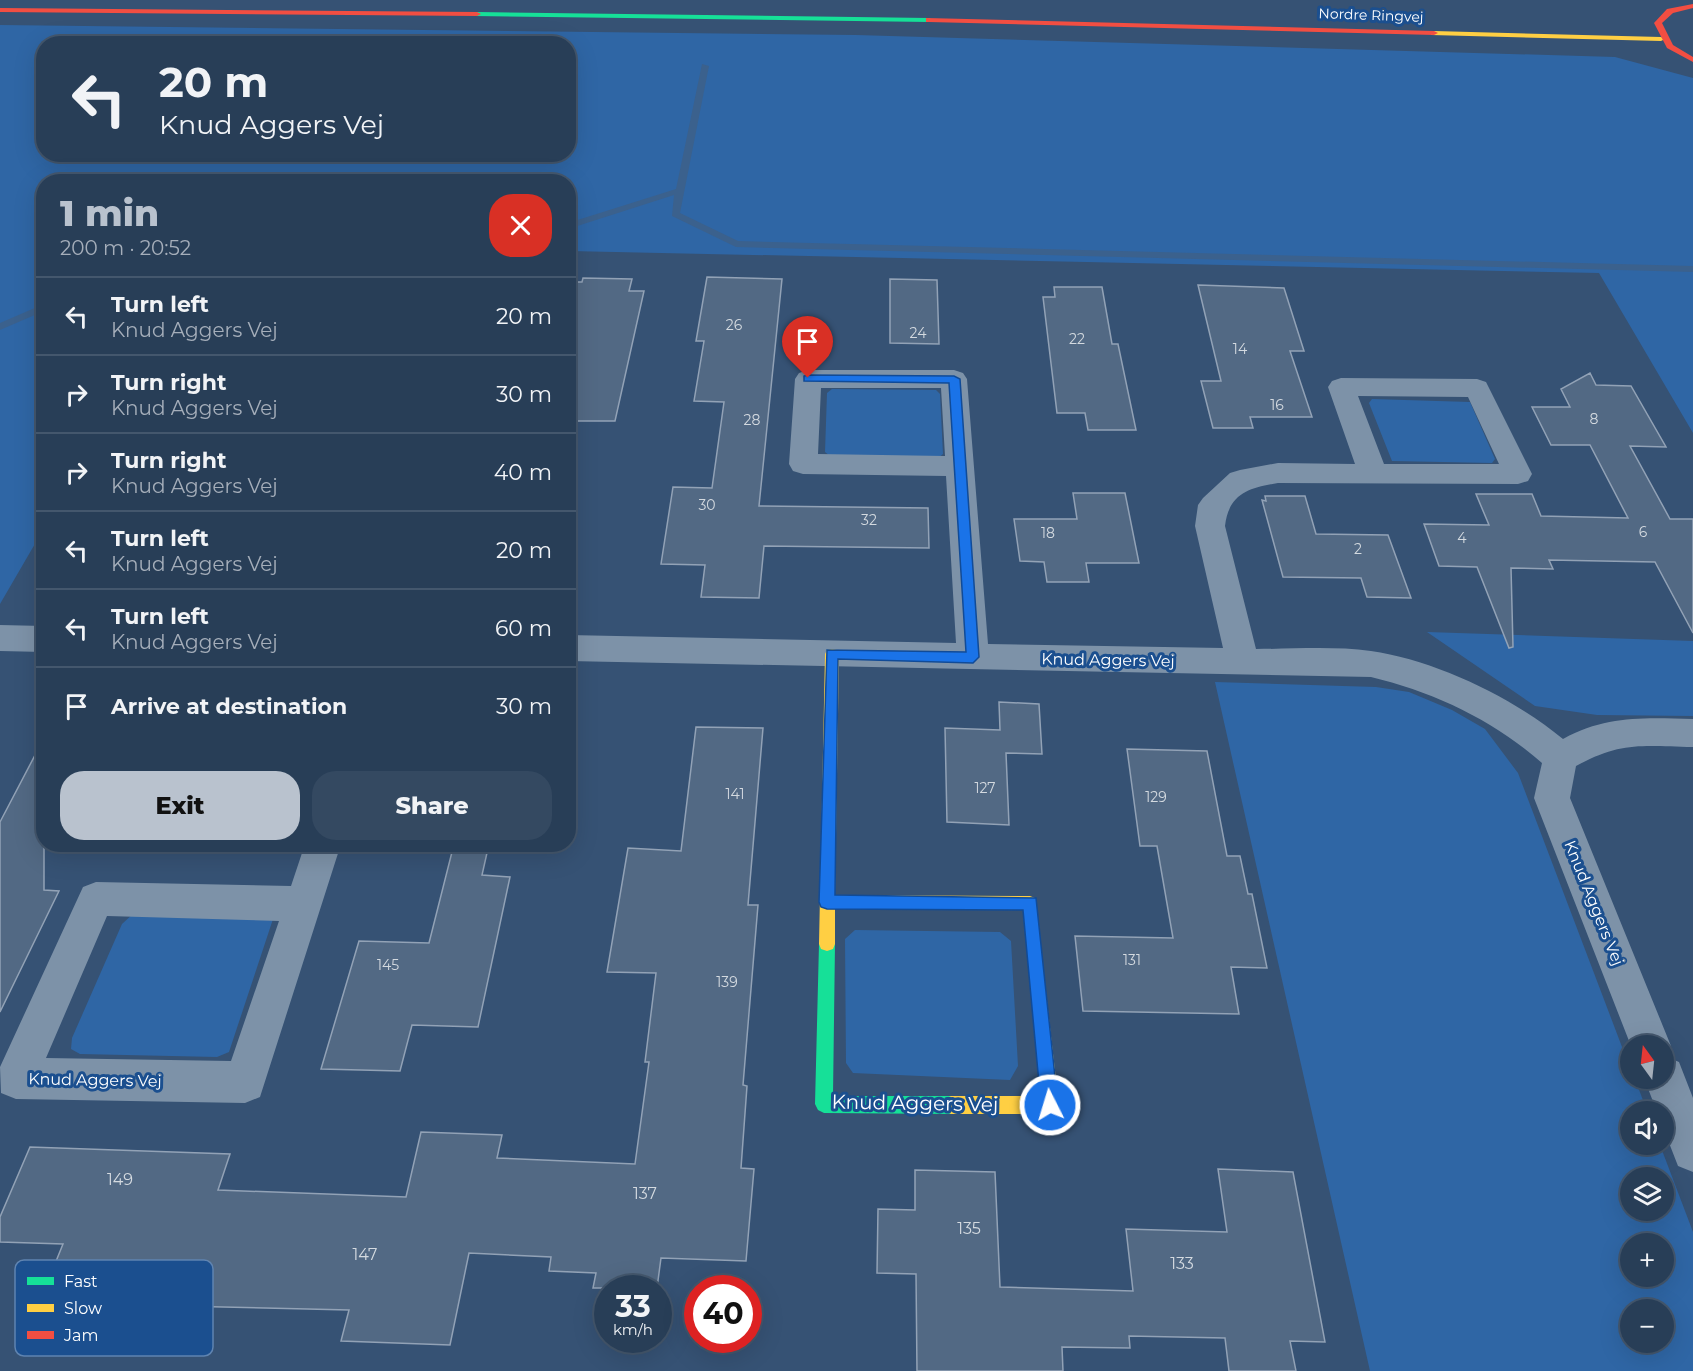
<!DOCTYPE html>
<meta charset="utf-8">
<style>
:root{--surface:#283e57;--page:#344961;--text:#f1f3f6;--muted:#a5aeba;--line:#44576d;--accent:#b9c2ce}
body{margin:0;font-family:Montserrat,sans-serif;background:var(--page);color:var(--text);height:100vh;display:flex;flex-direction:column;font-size:22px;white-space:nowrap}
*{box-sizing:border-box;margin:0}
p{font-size:20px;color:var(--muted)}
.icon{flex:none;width:33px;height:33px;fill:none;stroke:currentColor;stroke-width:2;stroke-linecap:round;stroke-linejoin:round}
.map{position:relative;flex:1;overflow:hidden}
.drawer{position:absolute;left:36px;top:174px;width:540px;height:678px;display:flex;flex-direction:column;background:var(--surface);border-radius:24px;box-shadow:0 6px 24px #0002,0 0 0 2px var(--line)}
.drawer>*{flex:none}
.hud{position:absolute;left:36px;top:36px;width:540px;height:126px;border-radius:24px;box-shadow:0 6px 24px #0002,0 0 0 2px var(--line);background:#283e57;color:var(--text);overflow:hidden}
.needle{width:39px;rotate:345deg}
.tools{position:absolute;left:1620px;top:1035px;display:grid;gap:12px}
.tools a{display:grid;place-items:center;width:54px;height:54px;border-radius:50%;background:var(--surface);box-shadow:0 6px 24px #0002,0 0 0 2px var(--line);font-size:30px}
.speed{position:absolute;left:594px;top:1275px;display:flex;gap:12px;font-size:30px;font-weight:700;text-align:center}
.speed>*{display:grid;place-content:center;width:78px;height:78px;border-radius:50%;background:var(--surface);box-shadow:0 6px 24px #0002,0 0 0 2px var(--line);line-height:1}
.speed small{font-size:15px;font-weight:400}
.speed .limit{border:9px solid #d22;background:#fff;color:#111}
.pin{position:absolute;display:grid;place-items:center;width:51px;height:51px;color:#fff;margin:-62px -26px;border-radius:50% 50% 50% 0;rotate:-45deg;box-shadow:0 0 6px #0007}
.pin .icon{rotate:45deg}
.me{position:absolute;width:66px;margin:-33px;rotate:355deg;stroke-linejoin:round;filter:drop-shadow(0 0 4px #0008)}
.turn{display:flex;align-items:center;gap:21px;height:126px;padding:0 24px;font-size:27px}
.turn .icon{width:78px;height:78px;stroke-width:2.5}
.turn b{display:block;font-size:42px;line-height:51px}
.round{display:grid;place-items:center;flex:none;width:63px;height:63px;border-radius:24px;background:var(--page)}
.summary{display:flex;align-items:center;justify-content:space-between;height:102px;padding:0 24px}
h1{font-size:36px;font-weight:800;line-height:45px;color:var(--accent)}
.action{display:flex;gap:12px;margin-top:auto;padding:12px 24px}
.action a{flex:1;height:69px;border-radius:24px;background:var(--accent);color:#111;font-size:24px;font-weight:800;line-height:69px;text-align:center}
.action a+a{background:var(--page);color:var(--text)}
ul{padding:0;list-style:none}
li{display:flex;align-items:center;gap:18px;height:78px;padding:0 24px;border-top:2px solid var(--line)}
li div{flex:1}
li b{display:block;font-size:22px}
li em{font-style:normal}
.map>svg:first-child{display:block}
.green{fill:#2f66a5;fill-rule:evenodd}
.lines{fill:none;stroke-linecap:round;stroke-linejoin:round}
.stream{fill:#3b618d;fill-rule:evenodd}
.building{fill:#526984;stroke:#92a2b6;stroke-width:1.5}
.street{fill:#7d92a8;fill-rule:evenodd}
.fast{fill:#16e098;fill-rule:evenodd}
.slow{fill:#ffcf43;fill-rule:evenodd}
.jam{fill:#f24e42;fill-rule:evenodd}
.route{fill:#1a73e8;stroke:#114b97;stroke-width:1.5}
.labels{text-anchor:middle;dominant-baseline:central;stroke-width:6;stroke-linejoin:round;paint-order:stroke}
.far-street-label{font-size:14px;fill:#fff;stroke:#1b4f8f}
.number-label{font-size:14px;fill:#d4dae0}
.street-label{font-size:16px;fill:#fff;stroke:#1b4f8f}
.near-number-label{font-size:16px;fill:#d4dae0}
.near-street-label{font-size:20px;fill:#fff;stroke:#1b4f8f}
.key{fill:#1b4f8f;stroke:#5f84b1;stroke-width:1.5}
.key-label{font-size:16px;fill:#fff}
</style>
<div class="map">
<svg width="1693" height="1371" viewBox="0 0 1693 1371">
<rect width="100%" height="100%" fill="#365274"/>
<path class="green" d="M0,25l856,10 759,22 78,21v355l-94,-160 -1030,-22 -1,-69h-524l-1,348 -43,74zM44,44h524v110h-524z
M832,389l104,1 4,4 3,60 -5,4 -108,-2 -5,-4 2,-59z
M1372,399l98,3 25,57 -3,4 -100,-2 -23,-58z
M1427,632l266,9v75l-96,-1 -62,-9z
M1215,682l161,5 33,5 43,18 33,19 33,44 112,295v10l5,1 12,32 -17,1v32l30,1 33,87v139h-323zM1630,1178h34v32h-34zM1630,1244h34v32h-34zM1630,1310h34v32h-34z
M135,912l139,4 -45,136 -12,5 -137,-3 -9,-5 1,-11 50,-114z
M855,930l145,2 11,9 7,125 -8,14 -157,-7 -7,-10 -1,-124z"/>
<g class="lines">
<path class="stream" d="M702,64l7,2 -29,147 58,28 955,25v6l-957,-25 -64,-31 2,-21 -106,34v-6l108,-34z
M44,304v7l-44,19v-7z"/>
</g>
<path class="building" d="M707,277l75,2 -23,227 169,2 1,40 -165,-2 -5,52 -58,-1 4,-32 -44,-1 12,-77 39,1 12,-86 -30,-1 10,-60h-8z
M583,278l49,1 -3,12h15l-29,130h-47v-139h14z
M890,279l47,1 2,64 -49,-1z
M1198,285l86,3 20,63h-14l22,66h-62l3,11h-40l-12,-47h20z
M1054,287h48l10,57h6l18,86h-48l-3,-17h-28l-14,-116h12z
M1590,373l6,12 35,1 35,61 -36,-1 40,73h23v114l-38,-71 -106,-2 4,9 -42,-1 2,79 -4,1 -32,-81 -38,-1 -15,-42 65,1 -13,-31h56l9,22 87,2 -38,-73h-39l-19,-38h38l-9,-18z
M1073,493h52l14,70h-53l3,19h-42l-3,-20 -24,-1 -6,-42h63z
M1265,496h40l11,38 72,1 23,63 -44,-1 -6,-19 -78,-1 -21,-77 4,1z
M999,702l40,2 3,50 -36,-1 3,72 -62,-3 -2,-94 55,2z
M696,727l67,1 -15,177h10l-15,180 4,1 -6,82 13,1 -8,92 -85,-3 -4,30h-64l3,-15 -47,-2 2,-14 -82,-4 -19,92 -109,-4 8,-31 -170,-4 -6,16 -140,-4 30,-74 -63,-2v-25l30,-70 200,7 -12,36 188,7 15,-65 81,3 -5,23 138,6 14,-102h-4l11,-89 -49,-1 21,-124 53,3z
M44,738v152l15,1 -59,121v-190z
M1127,749l80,2 20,105h13l8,38h4l15,74 -36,-1 8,47 -156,-3 -8,-75 98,2 -16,-92h-17z
M454,844h35l-7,31 28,2 -32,150 -66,-2 -12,46 -79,-2 38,-128 70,2z
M1218,1169l75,3 32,170 -35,-1 6,30h-67l-4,-33 -96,-2 1,12 -68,-1 1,24h-146l-1,-97 -39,-1 1,-64 37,1v-40l80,2 5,115 133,4 -7,-62 101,3z"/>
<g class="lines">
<path class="street" d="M808,370h146l9,3 4,6 21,265 235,4 -28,-122 3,-21 5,-7 27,-25 10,-3 38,-7 77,1 -27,-77 4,-6 9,-3 136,1 9,3 46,92 -4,7 -10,3 -240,-1c-29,5 -49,10 -53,43l31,123c37,0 78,-3 115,2 64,9 143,47 192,88 44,-24 81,-21 130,-20v28c-50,-1 -72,-6 -117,19l-6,32 101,248 -4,11 12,5 14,36v74l-15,-6 -14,-36v-18h-7l-13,-34h20v-32h-33l-97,-248 8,-35c-49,-43 -108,-71 -171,-86l-803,-16v-26l388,8 -10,-167 -143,-2 -10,-3 -4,-7 6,-85 4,-6zM821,388h120l4,68 -127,-2zM1358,396l110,1 31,67h-115z
M0,625l44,1v26l-44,-1z
M305,844h36l-81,253 -15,6 -229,-4 -15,-6 -1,-26 83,-180 13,-5 195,4zM107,916l172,5 -48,140 -185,-3z"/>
<path class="fast" d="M477,12l452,6 4,2 -4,2 -455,-6v-4z
M827,937l6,2 2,5 -2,152h118l6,3 3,6 -3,6 -6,3 -127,-1 -6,-3 -3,-6 4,-160 2,-5z"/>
<path class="slow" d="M1434,31l227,6 4,2 -4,2 -230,-6v-4z
M832,649l5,1 2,4 -4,241 195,1 5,2 24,207 -3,6 -6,3h-99l-6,-3 -3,-6 3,-6 6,-3h90l-18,-186 -188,-1v35l-2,5 -6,2 -6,-2 -2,-5 6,-290 2,-4z"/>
<path class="jam" d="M1693,4v4l-20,5 -11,10 11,22 20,12v5l-26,-14 -13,-25 13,-14z
M0,8l477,4 4,2 -4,2 -477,-4z
M926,18l508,13 4,2 -4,2 -505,-13h-3z"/>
</g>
<path class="route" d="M808,375l146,1 6,3 19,278 -6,6 -135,-4 -3,236 201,3 22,207 -2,6 -6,3 -6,-3 -3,-6 -18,-195 -196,-1 -6,-2 -2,-5 8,-252 139,2 -17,-269 -145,-2v-5z"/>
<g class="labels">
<g class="far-street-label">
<text transform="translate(1371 15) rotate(2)">Nordre Ringvej</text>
</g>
<g class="number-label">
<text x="734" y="325">26</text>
<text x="918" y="333">24</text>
<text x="1077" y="339">22</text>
<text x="1240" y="349">14</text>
<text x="1277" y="405">16</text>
<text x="1594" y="419">8</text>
<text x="752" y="420">28</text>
<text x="707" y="505">30</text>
<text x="869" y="520">32</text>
<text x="1643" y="532">6</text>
<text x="1048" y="533">18</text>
<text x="1462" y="538">4</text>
<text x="1358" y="549">2</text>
<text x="985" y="788">127</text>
<text x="735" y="794">141</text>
<text x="1156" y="797">129</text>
<text x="1132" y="960">131</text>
<text x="388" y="965">145</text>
<text x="727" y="982">139</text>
</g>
<g class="street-label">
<text transform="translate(1108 660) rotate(1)">Knud Aggers Vej</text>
<text transform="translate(1594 903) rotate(68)">Knud Aggers Vej</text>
<text transform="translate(95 1080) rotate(1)">Knud Aggers Vej</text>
</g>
<g class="near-number-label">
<text x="120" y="1179">149</text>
<text x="645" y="1193">137</text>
<text x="969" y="1228">135</text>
<text x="365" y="1254">147</text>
<text x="1182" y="1263">133</text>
</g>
<g class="near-street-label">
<text transform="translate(915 1103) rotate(1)">Knud Aggers Vej</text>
</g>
</g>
<rect x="15" y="1260" width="198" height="96" rx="9" class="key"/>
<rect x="27" y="1277" width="27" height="8" fill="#16e098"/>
<rect x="27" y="1304" width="27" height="8" fill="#ffcf43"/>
<rect x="27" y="1331" width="27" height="8" fill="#f24e42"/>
<g class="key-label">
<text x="64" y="1287">Fast</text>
<text x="64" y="1314">Slow</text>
<text x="64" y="1341">Jam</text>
</g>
</svg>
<div class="tools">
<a><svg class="needle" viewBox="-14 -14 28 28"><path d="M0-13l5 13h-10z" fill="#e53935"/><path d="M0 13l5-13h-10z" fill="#a5aeba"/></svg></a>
<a><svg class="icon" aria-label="sound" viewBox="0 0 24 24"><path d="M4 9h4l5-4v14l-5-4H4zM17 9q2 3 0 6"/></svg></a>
<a><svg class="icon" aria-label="layers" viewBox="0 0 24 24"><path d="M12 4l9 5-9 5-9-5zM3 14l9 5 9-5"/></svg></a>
<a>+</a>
<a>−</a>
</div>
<div class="speed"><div>33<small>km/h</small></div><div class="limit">40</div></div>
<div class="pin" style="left:808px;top:378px;background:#d93025"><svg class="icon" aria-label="arrive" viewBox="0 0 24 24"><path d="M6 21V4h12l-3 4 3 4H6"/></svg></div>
<svg class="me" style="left:1050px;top:1105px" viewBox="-20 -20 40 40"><circle r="17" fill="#1a73e8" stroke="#fff" stroke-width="3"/><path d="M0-11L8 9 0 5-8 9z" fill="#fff"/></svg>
<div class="hud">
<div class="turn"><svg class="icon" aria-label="left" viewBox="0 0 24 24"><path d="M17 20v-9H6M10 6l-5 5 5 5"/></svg><div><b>20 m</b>Knud Aggers Vej</div></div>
</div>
<section class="drawer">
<div class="summary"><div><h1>1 min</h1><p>200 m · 20:52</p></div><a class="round" style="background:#d93025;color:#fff"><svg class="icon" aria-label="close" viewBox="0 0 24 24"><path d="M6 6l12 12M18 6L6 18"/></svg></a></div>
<ul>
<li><svg class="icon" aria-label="left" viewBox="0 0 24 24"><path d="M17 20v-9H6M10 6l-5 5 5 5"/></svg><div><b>Turn left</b><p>Knud Aggers Vej</p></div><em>20 m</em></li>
<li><svg class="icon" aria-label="right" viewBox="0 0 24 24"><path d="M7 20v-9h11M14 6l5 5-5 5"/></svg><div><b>Turn right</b><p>Knud Aggers Vej</p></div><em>30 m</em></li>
<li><svg class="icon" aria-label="right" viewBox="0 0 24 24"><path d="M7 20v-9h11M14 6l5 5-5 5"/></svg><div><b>Turn right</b><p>Knud Aggers Vej</p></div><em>40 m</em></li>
<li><svg class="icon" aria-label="left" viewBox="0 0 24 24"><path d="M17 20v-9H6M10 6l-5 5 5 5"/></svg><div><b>Turn left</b><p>Knud Aggers Vej</p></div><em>20 m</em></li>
<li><svg class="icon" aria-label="left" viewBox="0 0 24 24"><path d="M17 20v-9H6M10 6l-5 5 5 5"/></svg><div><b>Turn left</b><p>Knud Aggers Vej</p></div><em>60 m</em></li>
<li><svg class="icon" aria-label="arrive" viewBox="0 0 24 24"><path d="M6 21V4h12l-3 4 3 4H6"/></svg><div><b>Arrive at destination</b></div><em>30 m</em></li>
</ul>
<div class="action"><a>Exit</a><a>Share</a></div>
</section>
</div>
